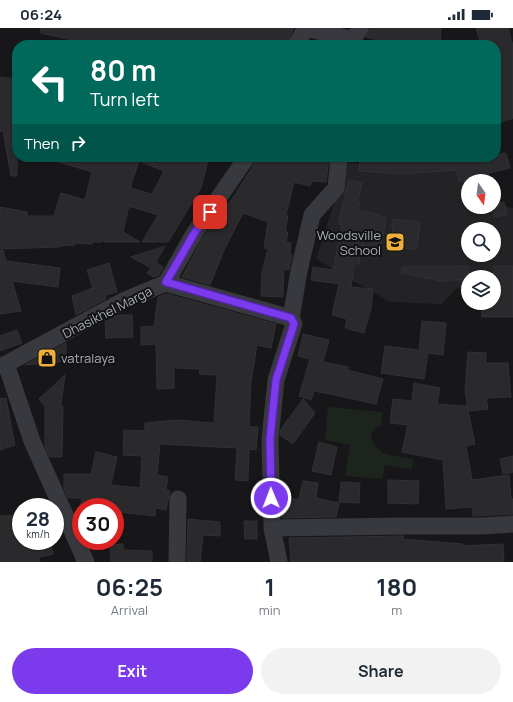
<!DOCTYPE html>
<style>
:root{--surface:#fff;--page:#f2f2f3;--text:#1f2937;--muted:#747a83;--accent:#7c3aed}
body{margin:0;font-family:Manrope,sans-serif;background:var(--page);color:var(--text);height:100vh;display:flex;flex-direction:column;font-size:15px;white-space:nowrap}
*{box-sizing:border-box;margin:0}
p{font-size:13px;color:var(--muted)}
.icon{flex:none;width:22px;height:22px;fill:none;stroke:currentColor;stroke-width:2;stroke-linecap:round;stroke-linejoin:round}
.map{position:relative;height:534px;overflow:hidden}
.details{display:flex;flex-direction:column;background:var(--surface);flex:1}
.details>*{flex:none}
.guide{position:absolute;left:12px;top:12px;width:489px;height:122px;border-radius:16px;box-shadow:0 1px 3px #0004;background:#00695c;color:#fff;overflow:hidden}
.needle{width:26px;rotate:166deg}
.controls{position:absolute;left:461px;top:146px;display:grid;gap:8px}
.controls a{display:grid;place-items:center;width:40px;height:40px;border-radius:50%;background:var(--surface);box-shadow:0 1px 3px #0004;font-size:20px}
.speed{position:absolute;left:12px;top:470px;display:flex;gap:8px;font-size:20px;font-weight:700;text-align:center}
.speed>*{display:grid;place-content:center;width:52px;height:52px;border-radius:50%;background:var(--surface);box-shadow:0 1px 3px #0004;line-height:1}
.speed small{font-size:10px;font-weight:400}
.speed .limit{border:6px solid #d22;background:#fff;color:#111}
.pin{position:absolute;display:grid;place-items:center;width:34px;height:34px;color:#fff;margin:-17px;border-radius:8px;box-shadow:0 2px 6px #0006}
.me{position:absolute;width:44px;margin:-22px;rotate:359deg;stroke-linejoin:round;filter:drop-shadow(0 0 3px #0008)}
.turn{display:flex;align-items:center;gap:14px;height:84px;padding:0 12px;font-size:18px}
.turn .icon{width:52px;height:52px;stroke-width:2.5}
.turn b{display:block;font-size:28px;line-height:34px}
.then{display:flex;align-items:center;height:38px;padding:0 12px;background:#0003;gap:8px;font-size:15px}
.eta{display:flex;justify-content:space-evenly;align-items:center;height:68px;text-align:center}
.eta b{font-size:24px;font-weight:700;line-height:28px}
.cta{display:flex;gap:8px;margin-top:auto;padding:8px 12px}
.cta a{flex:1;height:46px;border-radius:24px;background:var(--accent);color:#fff;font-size:16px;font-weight:700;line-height:46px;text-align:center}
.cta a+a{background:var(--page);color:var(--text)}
.status{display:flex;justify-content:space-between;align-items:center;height:28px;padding:0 20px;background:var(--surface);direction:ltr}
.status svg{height:11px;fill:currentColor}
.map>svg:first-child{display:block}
.built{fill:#232326;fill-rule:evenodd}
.green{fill:#1d241e}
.building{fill:#2a2a2d;stroke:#313135;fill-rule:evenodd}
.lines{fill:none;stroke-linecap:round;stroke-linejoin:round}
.minor{stroke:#38393e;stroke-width:17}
.route-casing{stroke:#51269a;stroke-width:10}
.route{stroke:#7c3aed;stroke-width:7}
.labels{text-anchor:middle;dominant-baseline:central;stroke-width:4;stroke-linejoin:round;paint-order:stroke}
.poi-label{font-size:13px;fill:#a9aeb8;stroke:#121214;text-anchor:end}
.street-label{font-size:13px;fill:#a9aeb8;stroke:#121214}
</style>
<div class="status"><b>06:24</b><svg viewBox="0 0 49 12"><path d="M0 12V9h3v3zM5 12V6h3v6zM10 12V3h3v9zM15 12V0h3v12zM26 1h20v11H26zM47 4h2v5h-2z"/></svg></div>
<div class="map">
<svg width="513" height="534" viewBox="0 0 513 534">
<rect width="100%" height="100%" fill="#171719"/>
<path class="built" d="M485,129l5,24h-22v26h26v-10l2,7 17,4v76l-19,-7h-26v11h-11l-15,16 -52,-2 -74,-43 31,-97 20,3 45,-2zM468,201h26v26h-26z"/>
<path class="green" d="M328,379l55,5 -2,13 -8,5 -2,7c7,21 22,18 42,22l-1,10 -27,-4 -3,14 -37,-3 5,-31 -25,-5z"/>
<path class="building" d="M41,0h253l-8,17h-203l1,-2 -43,-10z
M370,0h71l-1,17h-51v-2l-23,-6z
M476,0h32l5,18v72l-17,6v-79h-15z
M0,49l17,2v97h-6l-8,-45 -3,1z
M506,125l4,15 -32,8 1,5h-20l-2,-11 -56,4 -42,-3 1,-13 31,2 22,-2v-1h62v4l21,-4v-2z
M52,129h157l-8,31 -33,54h-26l16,-27 -29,-9 -6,26 17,10h-35l-3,-2v2h-10v2l-17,-1v2l-15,1v1l-60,2v-42l27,5v4h27l7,-23 24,7 7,-28 -40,-12zM139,133l25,10 -12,23 -22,-6z
M257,129h57l15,2 -3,23 -15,-1 -1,5 -16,-4 -8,33 2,1 -3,16h3l-2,10 5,1 -1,11 2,1 -3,15 -5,-1 -1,28 -22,-1 1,-24 6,-23 -4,-1 4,-26 -25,-9 -18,35 -15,37 -28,-8 21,-40 31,-41 21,-33z
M349,152l13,3 -5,20h3l-2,7 22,5v2l6,1 -5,29 -19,-2 -3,19h-5l-3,23 22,2 -2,20 -7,24 -19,-5 2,-9 -15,-4 7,-31 -28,-4 2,-13 20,3 9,-45 -4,-1z
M504,174l3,13 -13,2v-13z
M392,191l28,3 -3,27 -24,-1z
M165,218l-9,16 7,5 -4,8 -6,2 -6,-4 4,-5 -20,-11z
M3,222l3,11 54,7 -2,19 -46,-6 9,30 -21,3v-63z
M109,235l8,29 -12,3 1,4 -30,16 -4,-19 21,-8 -6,-18z
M468,238v14h-22v2l-45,-9 1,-6z
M494,238h19v51h-31l-1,-14h13z
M167,266l109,30 -5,24 -14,-3 -6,37 -2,45h9l-2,23 -7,-1 -1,32 -13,-1 2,-32 -77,-4 -3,31 11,2 -2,13 4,1 -4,19 -10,-2 -1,8 -36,-4v-5l-39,-1 2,-8h-14l-4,-9v-15h27l5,-22 21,5 -6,28 29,3 2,-32 -19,-1 1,-25 21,1v-8l31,-3 38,3 3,-48 -18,-1 1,-5 -26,-1v20l-17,1 -1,-45 -15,1v-18l13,-1 4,-29z
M117,287h15l1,22 -27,1 -1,-16z
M422,293l24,2 -3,32 -15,-2 -4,26 -43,-6 4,-27 34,4z
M17,302l5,13 -22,8v-15z
M303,306l26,6 -6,22 25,5 -1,3 36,9 -7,25 -46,-10v-2l-1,2 -15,-3 -3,9 -12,-4 11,-37 -12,-3z
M66,315v18l-41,4z
M468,324l18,1v10h22l3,34 -25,1 2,11 -20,2 7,33 -9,2 6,34 37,-5 2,24h2v15l-40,2 -1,-9 -26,2 -3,-49 -41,-8 6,-27 -18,-2 3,-24 19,2 2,-18 26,5 -3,16 30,2 1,3 -3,-19z
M65,347l-4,30 2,2 -1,50h-12l-5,-10v-41l-6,-7z
M6,370l9,47 -15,5v-51z
M303,371l12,14 -22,31 -13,-9 1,-6z
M319,414l18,5 -6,28 -19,-4z
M513,428v16l-10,2 -3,-15z
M388,452l31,1 -1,23 -30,-1z
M303,453l15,2 -2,15 23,5 -3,14 -54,1 -1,-19h18z
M341,454l19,1 -1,20 -20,-1z
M21,487v26h29l3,13 -14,3 1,5h-40v-46z
M188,491l32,3v14l-17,-1 -3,27h-13z
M244,493h13v18h-12z
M404,508l-1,3 60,5v2l40,-2 1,18h-213l-2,-24z
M123,516v6l29,1v11h-41l-1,-17z"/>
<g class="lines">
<path class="minor" d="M296,17l10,-17 47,12 7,-12
M166,255l125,35
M6,336l26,77 54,121
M0,338l6,-2 119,-64 41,-17 29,-51 52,-75
M272,500l131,-2h78l32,-2
M177,534l1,-63
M279,534l-7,-34 -2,-89 6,-59 18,-56 -3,-6 8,-47 13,-56 24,-27 3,-31"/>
</g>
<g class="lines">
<defs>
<path id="route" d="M210,184l-15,20 -29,50 125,36 3,6 -18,56 -6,59 1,59"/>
</defs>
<use href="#route" class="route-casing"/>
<use href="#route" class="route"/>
</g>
<defs>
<symbol id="school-square" viewBox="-11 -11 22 22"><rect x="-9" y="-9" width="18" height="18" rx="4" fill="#eeb03a" stroke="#121214"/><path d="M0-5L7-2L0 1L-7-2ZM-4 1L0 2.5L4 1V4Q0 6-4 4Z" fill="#111"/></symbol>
<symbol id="shop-square" viewBox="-11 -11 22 22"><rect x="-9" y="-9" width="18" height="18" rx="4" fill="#eeb03a" stroke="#121214"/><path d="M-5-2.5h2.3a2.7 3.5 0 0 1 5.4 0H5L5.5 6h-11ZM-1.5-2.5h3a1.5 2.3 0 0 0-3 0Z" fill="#111"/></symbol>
</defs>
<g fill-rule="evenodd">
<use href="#school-square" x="384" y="203" width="22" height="22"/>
<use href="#shop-square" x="36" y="319" width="22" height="22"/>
</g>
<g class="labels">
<g class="poi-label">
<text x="381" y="207">Woodsville<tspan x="381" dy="15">School</tspan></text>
<text x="61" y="330" text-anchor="start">vatralaya</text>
</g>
<g class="street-label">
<text transform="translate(107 284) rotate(-27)">Dhasikhel Marga</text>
</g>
</g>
</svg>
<div class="controls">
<a><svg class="needle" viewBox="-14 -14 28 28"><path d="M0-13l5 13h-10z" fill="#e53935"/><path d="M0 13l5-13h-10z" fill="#747a83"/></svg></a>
<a><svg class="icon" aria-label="search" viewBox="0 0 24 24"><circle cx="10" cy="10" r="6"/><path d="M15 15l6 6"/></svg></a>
<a><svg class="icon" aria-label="layers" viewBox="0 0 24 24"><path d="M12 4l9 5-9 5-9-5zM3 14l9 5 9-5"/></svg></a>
</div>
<div class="speed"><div>28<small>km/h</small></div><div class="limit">30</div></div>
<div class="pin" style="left:210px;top:184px;background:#d93025"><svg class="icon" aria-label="arrive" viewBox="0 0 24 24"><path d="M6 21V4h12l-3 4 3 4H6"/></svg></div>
<svg class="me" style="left:271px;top:470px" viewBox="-20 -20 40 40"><circle r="17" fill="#7c3aed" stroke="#fff" stroke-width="3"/><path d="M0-11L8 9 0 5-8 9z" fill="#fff"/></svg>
<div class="guide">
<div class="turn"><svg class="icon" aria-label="left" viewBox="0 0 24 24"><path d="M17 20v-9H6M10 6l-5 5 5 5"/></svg><div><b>80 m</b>Turn left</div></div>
<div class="then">Then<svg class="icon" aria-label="right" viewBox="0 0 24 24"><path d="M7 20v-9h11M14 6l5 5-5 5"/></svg></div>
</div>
</div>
<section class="details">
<div class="eta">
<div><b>06:25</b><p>Arrival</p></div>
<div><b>1</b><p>min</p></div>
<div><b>180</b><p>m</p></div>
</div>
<div class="cta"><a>Exit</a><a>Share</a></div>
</section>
